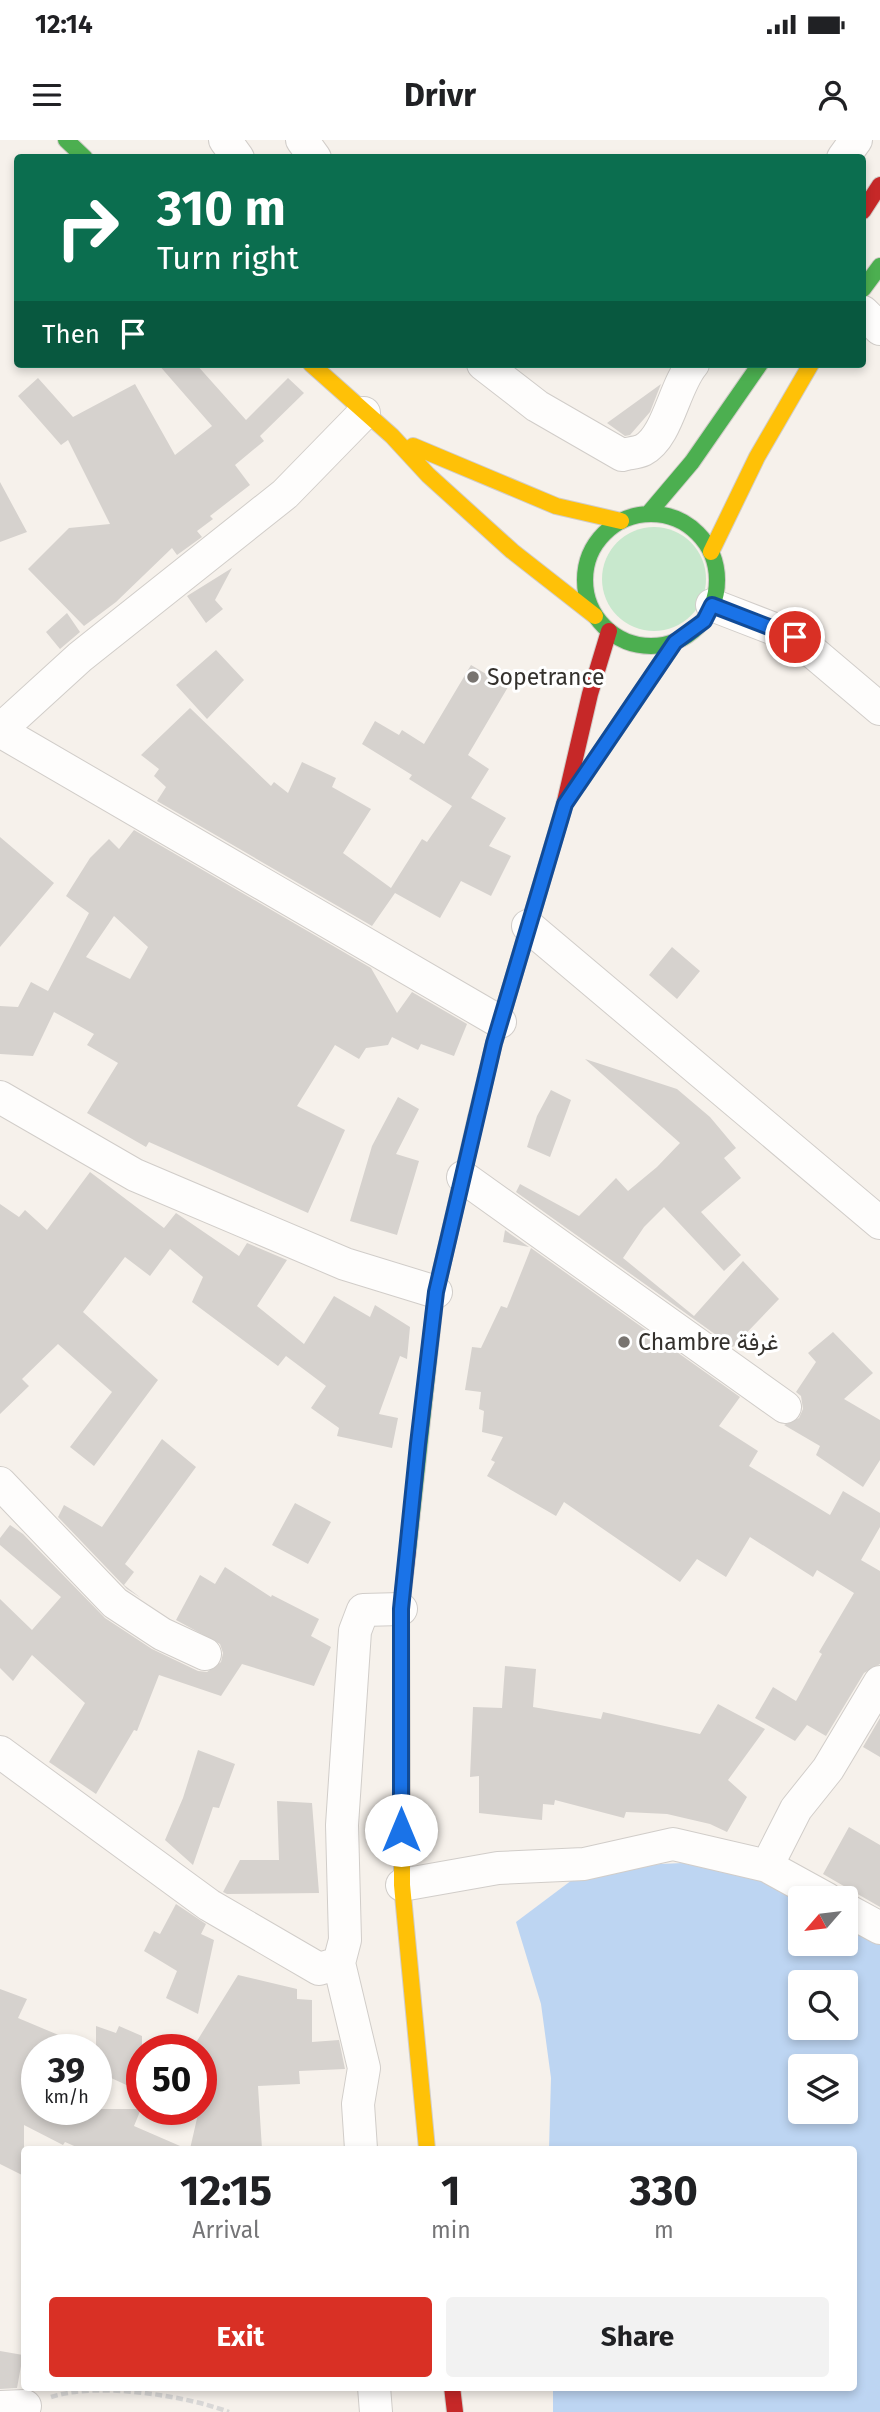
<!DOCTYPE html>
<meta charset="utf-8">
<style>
:root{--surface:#fff;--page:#f2f2f2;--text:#202124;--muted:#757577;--accent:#d93025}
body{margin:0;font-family:"Fira Sans",Vazirmatn,sans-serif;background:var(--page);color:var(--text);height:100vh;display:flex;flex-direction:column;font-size:26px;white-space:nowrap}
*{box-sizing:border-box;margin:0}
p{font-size:23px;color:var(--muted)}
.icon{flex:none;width:38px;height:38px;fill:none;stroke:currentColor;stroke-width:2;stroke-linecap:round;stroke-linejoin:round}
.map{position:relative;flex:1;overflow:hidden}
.side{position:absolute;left:21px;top:2006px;width:836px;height:245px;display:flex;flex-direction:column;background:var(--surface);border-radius:7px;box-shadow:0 4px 10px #0003}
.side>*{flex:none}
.top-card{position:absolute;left:14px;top:14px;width:852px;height:214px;border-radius:7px;box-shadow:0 4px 10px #0003;background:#0b6e4f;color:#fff;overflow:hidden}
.needle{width:46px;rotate:242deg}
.buttons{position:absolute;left:788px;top:1746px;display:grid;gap:14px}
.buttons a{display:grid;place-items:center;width:70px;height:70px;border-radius:7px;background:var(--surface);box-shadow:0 4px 10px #0003;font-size:35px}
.speed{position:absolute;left:21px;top:1894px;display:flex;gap:14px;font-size:35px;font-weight:700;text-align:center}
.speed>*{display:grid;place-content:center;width:91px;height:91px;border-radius:50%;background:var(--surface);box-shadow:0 4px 10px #0003;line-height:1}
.speed small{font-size:18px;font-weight:400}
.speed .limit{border:10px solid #d22;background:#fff;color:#111}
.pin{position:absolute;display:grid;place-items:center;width:60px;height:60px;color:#fff;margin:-30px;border:4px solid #fff;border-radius:50%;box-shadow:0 2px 7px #0007}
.me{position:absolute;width:77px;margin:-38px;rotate:0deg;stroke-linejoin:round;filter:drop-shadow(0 0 5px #0008)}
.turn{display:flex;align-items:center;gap:24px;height:147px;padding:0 28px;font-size:32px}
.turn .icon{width:91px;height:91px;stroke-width:2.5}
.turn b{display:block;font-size:49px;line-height:60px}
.then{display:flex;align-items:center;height:66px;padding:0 28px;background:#0003;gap:14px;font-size:26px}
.eta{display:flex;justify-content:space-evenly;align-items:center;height:119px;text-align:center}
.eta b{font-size:42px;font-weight:700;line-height:49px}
.primary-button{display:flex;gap:14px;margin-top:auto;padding:14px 28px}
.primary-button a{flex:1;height:80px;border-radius:7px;background:var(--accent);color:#fff;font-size:28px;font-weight:700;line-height:80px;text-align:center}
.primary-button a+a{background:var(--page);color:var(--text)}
.status{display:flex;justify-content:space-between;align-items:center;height:49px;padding:0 35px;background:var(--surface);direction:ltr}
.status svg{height:19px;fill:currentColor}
header{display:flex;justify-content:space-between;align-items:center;height:91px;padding:0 28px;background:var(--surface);font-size:32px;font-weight:700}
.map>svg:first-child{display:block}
.green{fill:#c8e8cd}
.water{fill:#bdd5f2;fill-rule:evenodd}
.building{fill:#d6d2ce;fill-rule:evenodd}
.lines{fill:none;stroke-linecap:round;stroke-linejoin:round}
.street-casing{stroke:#d1cdc9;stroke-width:34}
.fast-casing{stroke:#d1cdc9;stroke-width:18}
.slow-casing{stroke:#d1cdc9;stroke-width:18}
.jam-casing{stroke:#d1cdc9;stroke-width:18}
.path{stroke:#d9d8d7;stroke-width:4.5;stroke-dasharray:7 3.5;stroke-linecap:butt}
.street{stroke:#fefdfc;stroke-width:32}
.fast{stroke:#4caf50;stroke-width:16}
.slow{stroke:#ffc107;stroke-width:16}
.jam{stroke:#c62828;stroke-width:16}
.route-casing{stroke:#114b97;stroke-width:18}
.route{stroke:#1a73e8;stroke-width:12}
.poi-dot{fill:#787470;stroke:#fff;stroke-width:2.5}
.labels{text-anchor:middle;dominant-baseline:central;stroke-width:6;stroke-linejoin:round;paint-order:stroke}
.poi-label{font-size:23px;fill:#34312d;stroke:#fff;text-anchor:start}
</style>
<div class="status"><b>12:14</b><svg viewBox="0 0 49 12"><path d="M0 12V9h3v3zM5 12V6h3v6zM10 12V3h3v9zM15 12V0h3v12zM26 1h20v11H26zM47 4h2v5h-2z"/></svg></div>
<header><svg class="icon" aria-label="menu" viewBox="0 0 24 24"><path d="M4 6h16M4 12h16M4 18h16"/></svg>Drivr<svg class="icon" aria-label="person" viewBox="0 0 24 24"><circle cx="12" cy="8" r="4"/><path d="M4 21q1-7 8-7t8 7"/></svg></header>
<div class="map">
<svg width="880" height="2272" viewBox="0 0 880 2272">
<rect width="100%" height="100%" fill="#f6f1eb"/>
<path class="green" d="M602 439a52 52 0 1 1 104 0a52 52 0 1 1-104 0Z"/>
<path class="water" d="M729,1721l71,38v45h45v-24l35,17v475h-327v-25h301v-238h-305l2,-71 -10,-74 -25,-82 56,-42 88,-16zM800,1843h45v45h-45zM800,1927h45v45h-45z"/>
<path class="building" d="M158,224h38l50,56 42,-42 16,15 -44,43 4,5 -29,24 15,20 -40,31 3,3 -16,12 5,6 -25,18 -5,-7 -56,54 -32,24 -56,-57 41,-41 41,-4 -42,-84 -7,5 -43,-49 20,-18 35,39 62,-33 40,71 37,-29z
M661,244l-11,28 -20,23 -5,1 -18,-13z
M0,342l27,50 -27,10z
M232,428l-17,32 8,9 -17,14 -19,-27z
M67,473l13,19 -20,17 -14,-17z
M216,510l28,30 -37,39 -31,-34z
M471,525l37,22 -40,68 21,14 -18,29 35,20 -17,28 22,10 -20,40 -30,-15 -21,37 -45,-25 -23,33 -215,-125 9,-14 -12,-11 5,-7 -18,-14 49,-47 81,78 3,-4 14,11 14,-31 34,16 -4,9 39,22 -28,44 48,35 31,-49 5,3 25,-36 -43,-27 3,-4 -50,-31 13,-23 24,14 3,-5 22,14z
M134,690l237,138 26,45 15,-21 55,32 -13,32 -33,-12 -3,6 -26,-13 -4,8 -22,3 -7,11 -24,-14 -38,61 48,24 -37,83 -159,-71 -3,5 -59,-34 31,-50 -31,-18 7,-11 -40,-22 -21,44 -33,-2v-48l18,1 13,-25 17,9 41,-78 -23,-17 24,-38 19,-19 10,10zM114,776l34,31 -18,32 -44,-22z
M0,697l54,46 -54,64z
M672,807l28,24 -23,28 -28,-24z
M585,919l92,30 33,28 26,31 -12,10 17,20 -40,34 40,43 -17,16 -60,-64 -20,20 -21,31 71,58 49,-55 36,38 -46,48 -217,-155 4,-8 59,32 37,-38 12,13 29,-24 23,-24z
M551,950l20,10 -21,57 -23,-10 10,-31z
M398,957l21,12 -23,45 23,7 -22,74 -47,-14 22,-75z
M90,1032l74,56 12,-15 63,43 8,-13 40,17 -30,46 47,38 30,-48 36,21 5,-12 35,22 -3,32 -7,-3 -21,58 19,4 -6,30 -55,-12 2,-8 -28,-20 15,-22 -40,-30 -8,10 -86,-64 11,-25 -33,-28 -20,27 -25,-19 -42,55 75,68 -64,86 -24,-19 42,-55 -54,-48 -36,35 7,7 -29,28v-210l19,13 6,-7 22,20z
M505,1090l24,17 -26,-5z
M531,1108l209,149 -21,29 39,25 -9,15 81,49 13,-24 37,22v14l-19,33 19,11v93l-16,9 -38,63 -19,-11 -12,16 -40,-23 18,-31 23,14 26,-47 -3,-2 35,-59 -37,-23 -4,7 -63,-40 -24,40 -29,-18 -17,23 -116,-80 -8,14 -69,-40 8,-14 -4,-2 12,-23 -21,-5 2,-21 -5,-2 2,-17 -16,-2 7,-43 9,1 20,-42 6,2z
M833,1192l40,41 -29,26 36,21v40l-17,27 -47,-32 4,-9 -36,-21 15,-7 4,-9 -2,-13 -5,-4 20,-30 -8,-9z
M162,1299l34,28 -71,97 9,8 -10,13 17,13 -14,-9 -69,-72 6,-12 38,22z
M295,1363l36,19 -23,42 -36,-19z
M10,1385l13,9 82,84 47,31 46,22 9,1 14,-10 2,-9 -3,-9 -44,-24 24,-45 15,9 10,-17 46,30 1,-2 47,24 -8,17 20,11 -17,39 -72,-22 -21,32 -62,-21 -22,56 -3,-1 -38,64 -47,-32 36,-59 -53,-48 -19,26 -13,-13v-69l32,31 29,-33 -61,-52v-7z
M505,1526l31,3 -3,38 68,12 2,-7 97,22 18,-30 47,25 -37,51 19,17 -20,35 -17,-8 -43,-10 -41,-2 -2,6 -69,-18 -1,5 -11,-1 -1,16 -63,-7v-37l-9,1 3,-70 29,1z
M880,1578v39l-17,-10z
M198,1610l37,14 -16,44 -6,-1 -20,58 -28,-25 18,-42z
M277,1661l35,2 7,90 -92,1 -4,-2 17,-32h39z
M849,1687l31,18v62l-57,-33z
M176,1764l30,20 -5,10 13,6 -16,74 -32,-16 11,-27 -33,-20 10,-20 6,3z
M238,1835l59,14v10l15,1v42l27,-2 6,29 -46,2 1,13 -42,2 4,63h-72l21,-92 -10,-3v-5h-9z
M0,1849l27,10 -9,19 69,29 -50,2v60h104l-7,17 53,23h-106l-16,-7 -2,3 -39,-20v51l-24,-12z
M96,1886l20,7 3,-7 23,10v39l-7,14 -39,-18z
M0,2211l23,4 -6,33 -17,1z"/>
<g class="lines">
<defs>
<path id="street" d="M225,0l13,18
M302,0l13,18
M843,18l13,-18
M863,172l17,17
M483,224l54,42 85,49c6,-2 15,-2 21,-5 25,-13 31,-64 50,-86
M712,465l83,32 85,72
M0,590l80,-73 205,-163 79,-81
M0,591l500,291
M528,786l352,297
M0,957l135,78 210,89 91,28
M463,1037l322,230
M0,1343l115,120 47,31 43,20
M0,1612l209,153 110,64 20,-6 6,-23 -3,-115 13,-194 8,-21 38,-1
M767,1726l29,-57 32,-40 52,-87
M402,1745l96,-17 86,-4 89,-20 94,22 60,33
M845,1769l35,19
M339,1823l25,105 -6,36 3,45
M374,2247l2,25
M0,2267l25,-1"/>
<path id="fast" d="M66,0l19,18
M863,149l17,-23
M648,374l44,-52 68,-98
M585 440a66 66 0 1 1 132 0a66 66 0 1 1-132 0Z
M408,1410l28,-258 40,-174"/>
<path id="slow" d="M311,224l81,72 36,39 84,76 83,65
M413,306l143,60 65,15
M711,412l46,-95 54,-93
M476,978l18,-75 69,-233
M402,1664v81l25,264"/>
<path id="jam" d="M863,71l17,-26
M578,645l97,-143
M563,670l27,-116 19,-63
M402,1664l-1,-195 7,-59
M452,2247l3,25"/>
</defs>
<use href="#street" class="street-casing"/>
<use href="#fast" class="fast-casing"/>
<use href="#slow" class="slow-casing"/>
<use href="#jam" class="jam-casing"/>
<path class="path" d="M51,2257c45,-15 133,-2 178,15"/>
<use href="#street" class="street"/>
<use href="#fast" class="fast"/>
<use href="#slow" class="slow"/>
<use href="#jam" class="jam"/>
</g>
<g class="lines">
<defs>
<path id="route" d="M401,1690v-221l17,-165 18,-152 58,-249 71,-239 110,-162 29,-21 8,-16 83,32"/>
</defs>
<use href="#route" class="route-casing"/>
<use href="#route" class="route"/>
</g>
<g class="poi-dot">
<circle cx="473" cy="537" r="7"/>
<circle cx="624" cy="1202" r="7"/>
</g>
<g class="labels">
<g class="poi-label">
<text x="487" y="537">Sopetrance</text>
<text x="638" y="1202">Chambre غرفة</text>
</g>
</g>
</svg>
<div class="buttons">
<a><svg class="needle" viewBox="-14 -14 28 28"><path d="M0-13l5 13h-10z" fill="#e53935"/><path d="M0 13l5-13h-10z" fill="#757577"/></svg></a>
<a><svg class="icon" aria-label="search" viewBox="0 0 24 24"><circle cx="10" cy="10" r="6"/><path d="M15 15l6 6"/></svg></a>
<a><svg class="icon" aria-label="layers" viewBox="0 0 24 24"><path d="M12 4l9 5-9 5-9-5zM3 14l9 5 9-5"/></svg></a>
</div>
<div class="speed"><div>39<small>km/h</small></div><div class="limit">50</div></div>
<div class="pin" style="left:795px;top:497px;background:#d93025"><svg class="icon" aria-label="arrive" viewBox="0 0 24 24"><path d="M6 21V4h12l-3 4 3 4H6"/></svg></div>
<svg class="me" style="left:401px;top:1690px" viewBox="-20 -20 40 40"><circle r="19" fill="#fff"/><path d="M0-13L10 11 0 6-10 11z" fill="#1a73e8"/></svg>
<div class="top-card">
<div class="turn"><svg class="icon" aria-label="right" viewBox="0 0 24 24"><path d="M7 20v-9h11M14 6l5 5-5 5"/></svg><div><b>310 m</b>Turn right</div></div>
<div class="then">Then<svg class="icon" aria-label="arrive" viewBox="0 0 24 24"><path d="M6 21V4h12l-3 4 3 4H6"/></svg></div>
</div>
<section class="side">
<div class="eta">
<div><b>12:15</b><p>Arrival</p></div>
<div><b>1</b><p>min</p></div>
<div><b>330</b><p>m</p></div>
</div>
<div class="primary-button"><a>Exit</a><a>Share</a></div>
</section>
</div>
